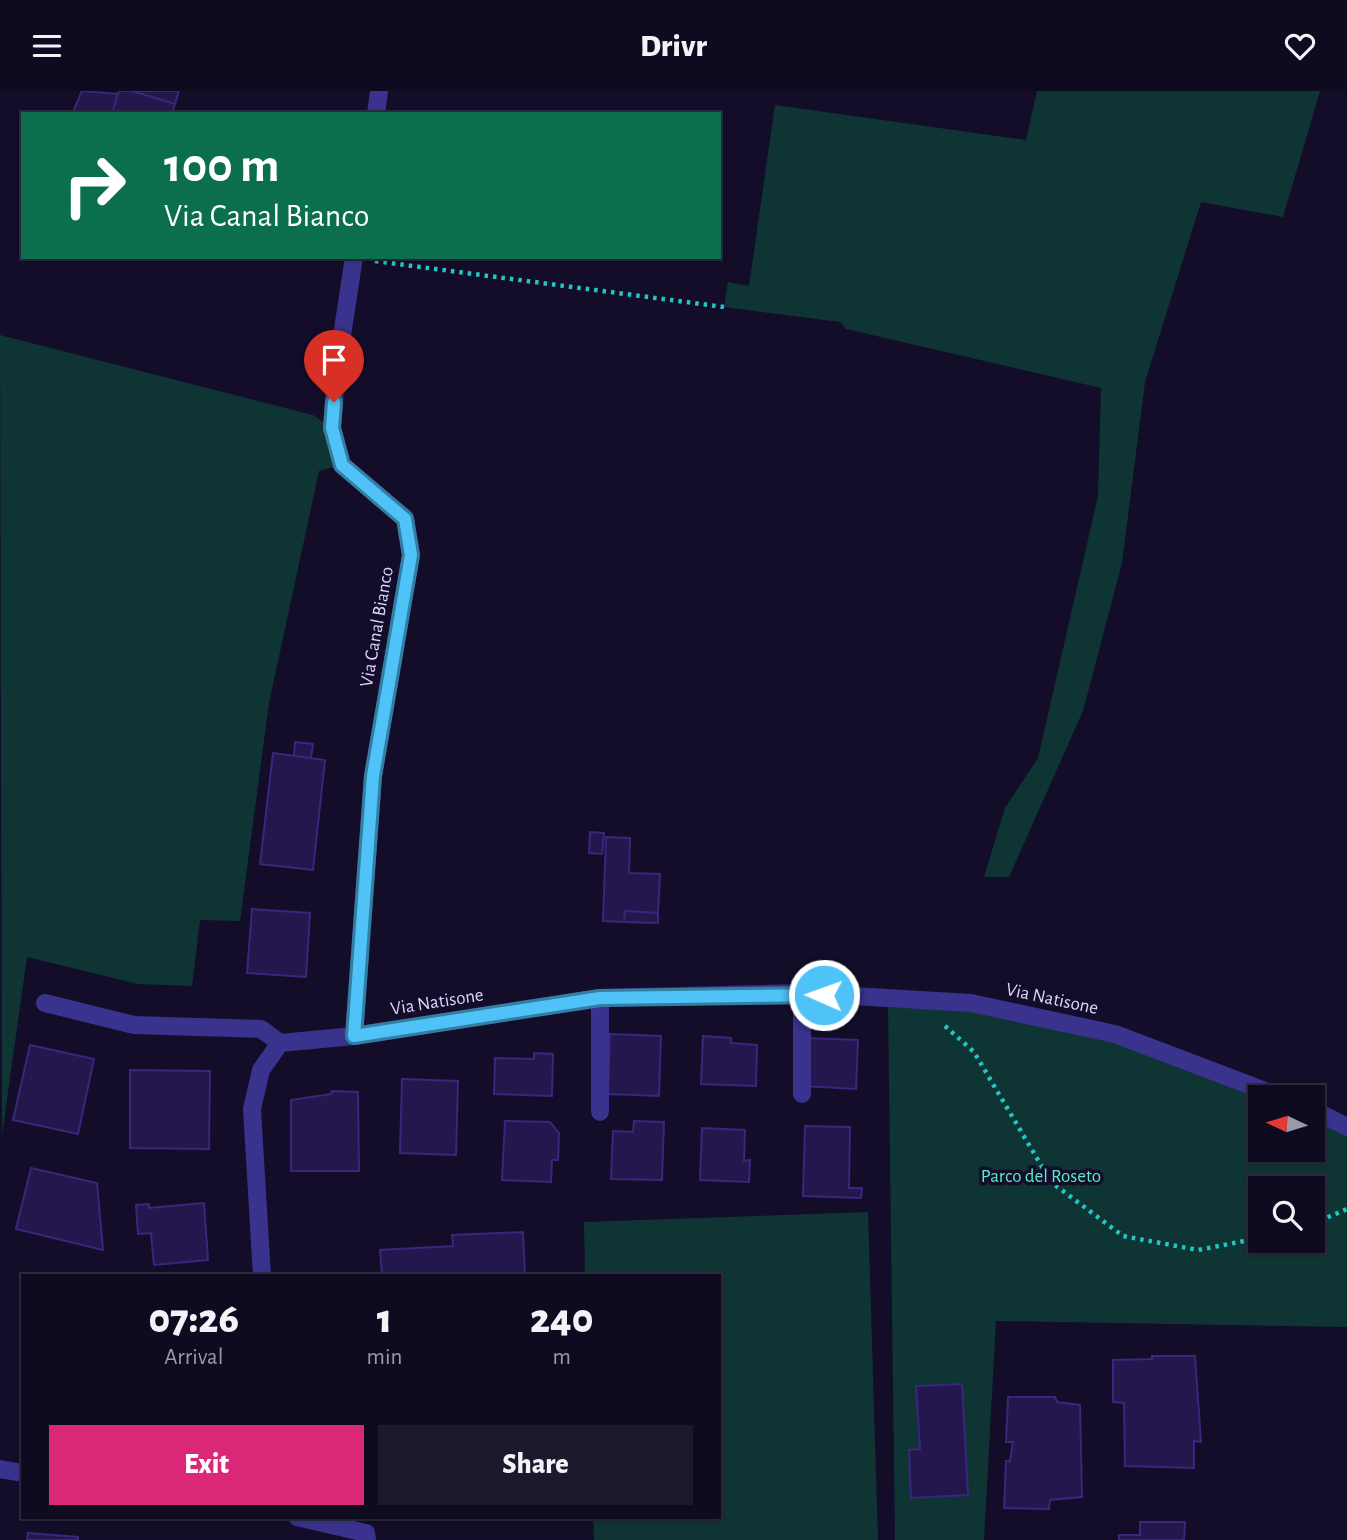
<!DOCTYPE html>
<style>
:root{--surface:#0e0a20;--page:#1c182d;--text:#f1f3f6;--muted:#9b9aa5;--line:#2e2b3e;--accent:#db2777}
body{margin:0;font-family:"Alegreya Sans",sans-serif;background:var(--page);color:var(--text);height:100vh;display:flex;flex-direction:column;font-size:26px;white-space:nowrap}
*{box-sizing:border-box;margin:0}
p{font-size:23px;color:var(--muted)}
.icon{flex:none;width:38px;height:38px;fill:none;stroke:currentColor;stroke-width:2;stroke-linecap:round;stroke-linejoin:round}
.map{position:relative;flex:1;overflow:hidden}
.details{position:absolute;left:21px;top:1183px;width:700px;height:245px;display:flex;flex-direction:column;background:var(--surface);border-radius:0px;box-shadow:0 2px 5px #0004,0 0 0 2px var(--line)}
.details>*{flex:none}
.guide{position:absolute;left:21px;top:21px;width:700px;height:147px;border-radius:0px;box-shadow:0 2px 5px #0004,0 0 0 2px var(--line);background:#0b6e4f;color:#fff;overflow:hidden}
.needle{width:46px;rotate:274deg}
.tools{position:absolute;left:1248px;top:994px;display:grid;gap:14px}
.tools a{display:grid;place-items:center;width:77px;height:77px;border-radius:0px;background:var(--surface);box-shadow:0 2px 5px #0004,0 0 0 2px var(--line);font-size:35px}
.pin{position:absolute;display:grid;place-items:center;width:60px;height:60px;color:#fff;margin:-72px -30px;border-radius:50% 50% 50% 0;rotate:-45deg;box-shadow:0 0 7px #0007}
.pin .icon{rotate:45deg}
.me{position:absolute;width:77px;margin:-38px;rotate:272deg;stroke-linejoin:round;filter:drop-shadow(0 0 5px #0008)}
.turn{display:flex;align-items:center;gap:24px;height:147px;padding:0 28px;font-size:32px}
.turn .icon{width:91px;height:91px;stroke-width:2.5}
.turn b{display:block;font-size:49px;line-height:60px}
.eta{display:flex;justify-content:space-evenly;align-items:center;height:119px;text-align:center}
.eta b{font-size:42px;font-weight:800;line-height:49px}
.primary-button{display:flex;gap:14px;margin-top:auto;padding:14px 28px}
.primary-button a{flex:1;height:80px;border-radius:0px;background:var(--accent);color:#fff;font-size:28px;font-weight:800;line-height:80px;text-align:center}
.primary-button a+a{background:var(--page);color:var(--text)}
header{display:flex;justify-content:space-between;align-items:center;height:91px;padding:0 28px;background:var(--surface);font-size:32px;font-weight:800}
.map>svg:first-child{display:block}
.green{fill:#0f3434;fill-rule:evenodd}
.building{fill:#24174d;stroke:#3a267b;stroke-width:2}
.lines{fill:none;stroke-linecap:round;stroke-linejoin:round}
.path{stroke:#22c7c2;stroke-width:4.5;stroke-dasharray:3.5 5;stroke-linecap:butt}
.minor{stroke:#39338e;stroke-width:18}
.route-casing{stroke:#337fa1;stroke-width:18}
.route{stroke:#4fc3f7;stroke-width:12}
.labels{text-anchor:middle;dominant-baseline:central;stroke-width:7;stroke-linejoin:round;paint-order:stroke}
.street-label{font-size:19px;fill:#dcd6ff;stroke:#130d2a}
.park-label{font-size:19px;fill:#54edcc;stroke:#130d2a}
</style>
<header><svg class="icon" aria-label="menu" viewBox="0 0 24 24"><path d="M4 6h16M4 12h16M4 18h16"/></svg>Drivr<svg class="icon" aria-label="heart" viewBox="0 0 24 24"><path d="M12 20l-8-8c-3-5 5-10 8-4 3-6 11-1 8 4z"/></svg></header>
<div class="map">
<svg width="1347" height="1449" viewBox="0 0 1347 1449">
<rect width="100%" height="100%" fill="#130d2a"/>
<path class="green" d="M1037,0h283l-37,126 -82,-15 -56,180 -23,181 -39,148 -74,166h-25l21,-69 33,-50 60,-262 3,-108 -255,-59 -6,-7 -116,-15 4,-25 21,4 26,-181 251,35z
M0,244l313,80 19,13 10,37 -23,6 -50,232 -29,218 -40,-1 -8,66 -54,-2 -111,-27 -25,178z
M888,916l82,4 144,31 146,55v53h52l1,-33 34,18v192l-351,-6 -12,219h-89zM1260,1097h52v53h-52z
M868,1121l10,328h-284l-1,-23h126v-241h-134l-1,-54z"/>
<path class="building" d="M82,0l36,3 -6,20h-40z
M119,0h13l43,13 -3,10h-60z
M132,0h47l-4,13z
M295,651l18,2 -2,14 -17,-2z
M273,662l52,7 -12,110 -53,-6z
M590,741l14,1 -2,21 -13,-1z
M606,746l24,1 -1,35 31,1 -2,39 -33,-2 -1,11 -21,-1z
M252,818l58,4 -4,64 -59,-4z
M625,820l33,2v10l-34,-1z
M610,943l51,2 -2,60 -51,-2z
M703,945l28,2v5l26,2 -1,41 -55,-2z
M806,947l52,2 -2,49 -52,-3z
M30,954l64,14 -16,75 -65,-14z
M534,962l19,1 -1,42 -58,-2 1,-36 39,1z
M130,979l80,1 -1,78 -79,-1z
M402,988l56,2 -2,74 -56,-2z
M332,1000l26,1 1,79h-68v-71l40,-6z
M505,1030l45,1 9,11 -1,27h-6l-1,22 -49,-2z
M634,1030l30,1 -2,58 -51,-1 2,-48 20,1z
M805,1035l45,1 -1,61h13l-1,10 -58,-2z
M702,1037l43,2 -1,31 6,-1 -1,22 -49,-2z
M31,1077l66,15 6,67 -87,-21z
M204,1112l4,57 -54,5 -3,-32 -13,1 -2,-29 13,-1v4z
M523,1141l2,44h-143l-2,-26 73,-4 -1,-11z
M1152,1265h43l6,86 -7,-1v27l-69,-2 -1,-63 -11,-1v-42l39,-1z
M962,1293l6,111 -57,3 -2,-48 11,-1 -4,-63z
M1008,1306h47l2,5 23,3 2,92 -32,3 -1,9 -45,-1 2,-47h4l3,-19h-7z
M1140,1431h45l-1,18h-65v-5h21z
M28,1442l50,4v3h-51z"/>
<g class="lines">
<path class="path" d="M375,170l349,46
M945,935l29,26 77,130 72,54 75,14 62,-12
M1312,1133l35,-15"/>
<path class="minor" d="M376,23l3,-23
M354,166l-18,118 -4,53 10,37 63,53 6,37 -38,221 -19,260
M600,907v114
M45,912l89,22 127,4 19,14
M802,1003v-101
M1312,1018l35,18
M262,1185l-10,-167 9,-39 19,-27 74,-7 246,-38 202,-5 169,10 144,31 166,63
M0,1378l23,4
M297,1426l69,16 1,7"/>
</g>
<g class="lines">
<defs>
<path id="route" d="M334,311l-2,26 10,37 63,54 6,36 -38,221 -19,260 246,-38 224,-3"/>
</defs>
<use href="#route" class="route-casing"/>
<use href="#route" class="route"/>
</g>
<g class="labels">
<g class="street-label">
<text transform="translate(377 536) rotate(-80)">Via Canal Bianco</text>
<text transform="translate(1052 908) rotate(12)">Via Natisone</text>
<text transform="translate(437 911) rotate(-9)">Via Natisone</text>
</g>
<g class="park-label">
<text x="1041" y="1085">Parco del Roseto</text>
</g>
</g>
</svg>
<div class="tools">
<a><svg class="needle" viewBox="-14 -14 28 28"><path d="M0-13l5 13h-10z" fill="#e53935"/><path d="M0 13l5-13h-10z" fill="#9b9aa5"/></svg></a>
<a><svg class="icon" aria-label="search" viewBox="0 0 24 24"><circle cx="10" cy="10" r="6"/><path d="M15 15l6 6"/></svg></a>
</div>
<div class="pin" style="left:334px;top:311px;background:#d93025"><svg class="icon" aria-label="arrive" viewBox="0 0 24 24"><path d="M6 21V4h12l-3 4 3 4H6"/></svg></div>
<svg class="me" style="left:824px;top:904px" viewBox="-20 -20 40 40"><circle r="17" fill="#4fc3f7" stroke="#fff" stroke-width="3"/><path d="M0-11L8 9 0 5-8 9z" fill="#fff"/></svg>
<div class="guide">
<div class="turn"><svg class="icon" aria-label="right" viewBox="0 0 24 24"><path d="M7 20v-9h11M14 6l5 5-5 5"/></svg><div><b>100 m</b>Via Canal Bianco</div></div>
</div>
<section class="details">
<div class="eta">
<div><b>07:26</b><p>Arrival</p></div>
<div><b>1</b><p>min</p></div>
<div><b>240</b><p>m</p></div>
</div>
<div class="primary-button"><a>Exit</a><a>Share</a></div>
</section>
</div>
